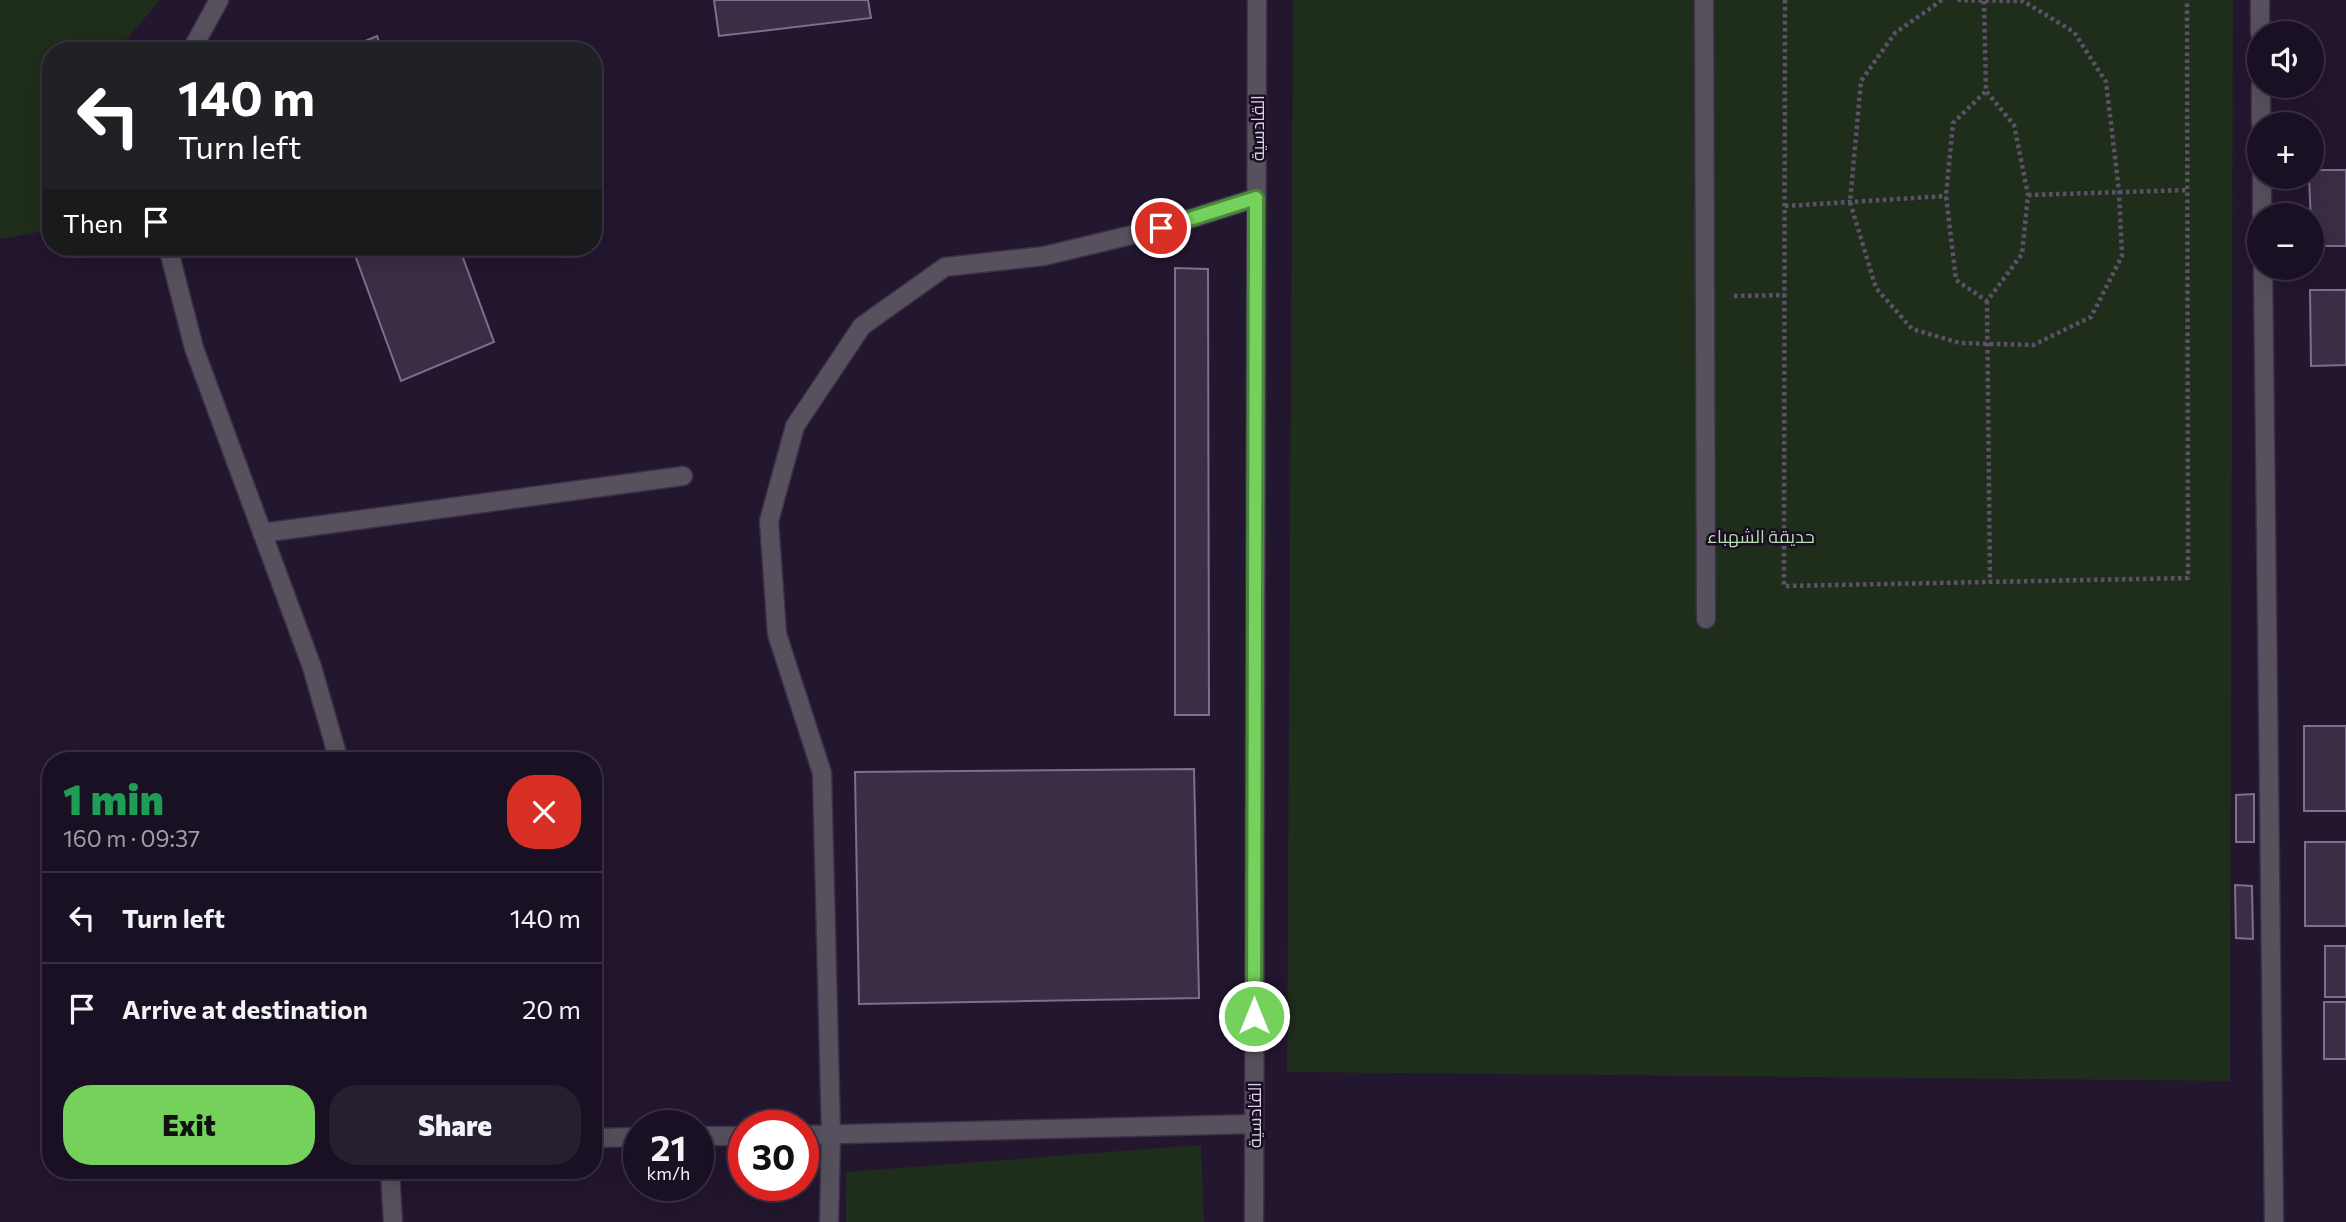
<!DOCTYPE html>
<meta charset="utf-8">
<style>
:root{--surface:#1a1023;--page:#271e30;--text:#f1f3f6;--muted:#9f9da6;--line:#383041;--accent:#74d25c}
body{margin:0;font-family:Commissioner,Cairo,sans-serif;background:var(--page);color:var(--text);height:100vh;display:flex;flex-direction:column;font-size:26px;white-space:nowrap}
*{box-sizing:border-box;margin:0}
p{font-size:23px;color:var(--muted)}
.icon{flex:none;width:38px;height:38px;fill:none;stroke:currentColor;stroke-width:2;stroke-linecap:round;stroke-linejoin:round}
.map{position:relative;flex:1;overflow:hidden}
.drawer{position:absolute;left:42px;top:752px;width:560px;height:427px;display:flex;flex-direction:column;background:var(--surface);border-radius:28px;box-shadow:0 7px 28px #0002,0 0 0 2px var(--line)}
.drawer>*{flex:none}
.banner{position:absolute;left:42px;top:42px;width:560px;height:214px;border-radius:28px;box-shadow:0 7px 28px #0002,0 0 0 2px var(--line);background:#202124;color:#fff;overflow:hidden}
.tools{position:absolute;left:2247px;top:21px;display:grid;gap:14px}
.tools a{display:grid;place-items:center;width:77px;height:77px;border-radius:50%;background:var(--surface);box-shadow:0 7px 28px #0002,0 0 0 2px var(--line);font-size:35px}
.speed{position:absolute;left:623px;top:1110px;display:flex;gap:14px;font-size:35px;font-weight:700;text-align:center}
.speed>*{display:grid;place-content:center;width:91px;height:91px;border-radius:50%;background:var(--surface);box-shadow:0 7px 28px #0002,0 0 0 2px var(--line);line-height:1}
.speed small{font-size:18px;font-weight:400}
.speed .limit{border:10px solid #d22;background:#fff;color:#111}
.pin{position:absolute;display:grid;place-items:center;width:60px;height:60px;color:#fff;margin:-30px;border:4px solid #fff;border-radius:50%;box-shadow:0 2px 7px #0007}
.me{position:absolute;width:77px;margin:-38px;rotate:0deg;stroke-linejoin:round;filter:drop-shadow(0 0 5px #0008)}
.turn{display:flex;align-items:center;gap:24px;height:147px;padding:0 21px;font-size:32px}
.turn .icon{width:91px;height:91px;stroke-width:2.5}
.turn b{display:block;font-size:49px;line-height:60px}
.then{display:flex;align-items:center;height:66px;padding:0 21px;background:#0003;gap:14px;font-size:26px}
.round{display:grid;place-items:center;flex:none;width:74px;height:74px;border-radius:28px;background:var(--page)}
.head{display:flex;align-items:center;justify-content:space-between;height:119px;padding:0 21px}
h1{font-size:42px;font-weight:800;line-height:52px;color:#1e9e55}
.button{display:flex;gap:14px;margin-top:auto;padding:14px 21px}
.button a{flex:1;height:80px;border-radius:28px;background:var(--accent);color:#111;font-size:28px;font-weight:800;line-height:80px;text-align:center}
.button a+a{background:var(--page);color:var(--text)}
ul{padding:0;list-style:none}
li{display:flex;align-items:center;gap:21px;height:91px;padding:0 21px;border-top:2px solid var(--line)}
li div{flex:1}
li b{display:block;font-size:26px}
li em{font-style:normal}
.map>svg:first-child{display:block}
.green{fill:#1f2d1b}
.building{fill:#3a2e47;stroke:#7d6f8d;stroke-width:2}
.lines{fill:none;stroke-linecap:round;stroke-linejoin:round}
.minor-casing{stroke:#3c3048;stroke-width:21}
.path{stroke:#5d5168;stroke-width:4.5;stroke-dasharray:3.5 3.5;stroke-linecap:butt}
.minor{stroke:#57515e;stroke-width:18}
.route-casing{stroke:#4b883c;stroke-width:18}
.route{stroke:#74d25c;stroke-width:12}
.labels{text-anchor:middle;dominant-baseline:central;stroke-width:5;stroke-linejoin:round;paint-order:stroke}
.street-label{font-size:18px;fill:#d9d1e2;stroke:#190d24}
.park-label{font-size:18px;fill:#b7dead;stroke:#190d24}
</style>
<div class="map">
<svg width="2346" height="1222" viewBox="0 0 2346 1222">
<rect width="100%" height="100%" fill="#23162f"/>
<path class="green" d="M0,0h160l-37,44 -1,7h-71v179l-51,9z
M1293,0h940l-3,1081 -943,-9z
M1201,1145l3,77h-358v-50z"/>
<path class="building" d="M714,0h154l3,18 -152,18z
M377,36l5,15h-41z
M2312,170h34v76h-34l-3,-69h3z
M352,247h107l35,95 -93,39z
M1175,268l33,1 1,446h-34z
M2310,290h36v75l-35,1z
M2304,726h42v85h-42z
M1194,769l5,229 -340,6 -4,-232z
M2254,794v48h-18v-47z
M2305,842h41v84h-41z
M2235,885l17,1 1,53 -17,-1z
M2325,946h21v51h-21z
M2324,1002h22v57h-22z"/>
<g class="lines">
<defs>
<path id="minor" d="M1704,0l2,619
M2260,0v33
M191,51l28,-51
M2261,86v38
M2262,177v38
M168,247l26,101 118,319 27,94
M2263,268l11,954
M262,533l421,-57
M803,1135l451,-11
M698,1136h46
M593,1138l46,-1
M390,1171l3,51
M829,1222l2,-87 -9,-362 -45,-139 -8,-113 26,-95 67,-100 83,-59 99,-11 117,-28 95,-30
M1254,1222l3,-1222"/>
</defs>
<use href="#minor" class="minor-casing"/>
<path class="path" d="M1785,0l-1,586 404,-8 -1,-578
M1942,0l-47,33 -34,48 -11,121 26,86 36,41 48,14 73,2 58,-28 31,-61 -3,-65 -13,-109 -32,-50 -51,-31 -67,-1
M1984,1l2,90 28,34 14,70 -6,59 -35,47 -31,-21 -10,-84 7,-73 33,-32
M2028,195l159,-5
M1785,206l161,-10
M1734,296l51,-1
M1987,301l3,281"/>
<use href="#minor" class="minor"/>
</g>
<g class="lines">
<defs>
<path id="route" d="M1161,228l95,-30 -2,818"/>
</defs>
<use href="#route" class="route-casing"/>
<use href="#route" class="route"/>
</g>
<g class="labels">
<g class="street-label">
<text transform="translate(1257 128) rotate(-90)">القادسية</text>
<text transform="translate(1254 1115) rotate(-90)">القادسية</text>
</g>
<g class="park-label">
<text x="1761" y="536">حديقة الشهباء</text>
</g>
</g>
</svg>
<div class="tools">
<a><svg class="icon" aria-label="sound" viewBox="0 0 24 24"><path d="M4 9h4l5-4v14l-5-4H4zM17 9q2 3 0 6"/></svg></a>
<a>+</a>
<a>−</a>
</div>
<div class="speed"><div>21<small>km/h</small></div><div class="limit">30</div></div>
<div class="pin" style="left:1161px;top:228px;background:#d93025"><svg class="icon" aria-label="arrive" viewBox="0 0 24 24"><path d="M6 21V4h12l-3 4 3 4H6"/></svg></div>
<svg class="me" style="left:1254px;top:1016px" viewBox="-20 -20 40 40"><circle r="17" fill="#74d25c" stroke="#fff" stroke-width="3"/><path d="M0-11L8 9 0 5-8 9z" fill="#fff"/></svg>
<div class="banner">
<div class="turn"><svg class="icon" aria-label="left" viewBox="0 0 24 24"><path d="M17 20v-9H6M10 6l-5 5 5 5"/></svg><div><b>140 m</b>Turn left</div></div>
<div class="then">Then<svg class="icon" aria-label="arrive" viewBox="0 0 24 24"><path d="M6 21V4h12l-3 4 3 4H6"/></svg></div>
</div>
<section class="drawer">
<div class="head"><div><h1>1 min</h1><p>160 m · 09:37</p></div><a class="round" style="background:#d93025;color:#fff"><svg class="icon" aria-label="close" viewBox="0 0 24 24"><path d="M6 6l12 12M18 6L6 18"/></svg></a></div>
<ul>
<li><svg class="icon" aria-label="left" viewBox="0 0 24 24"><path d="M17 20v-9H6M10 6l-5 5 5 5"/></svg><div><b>Turn left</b></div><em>140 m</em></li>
<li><svg class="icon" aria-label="arrive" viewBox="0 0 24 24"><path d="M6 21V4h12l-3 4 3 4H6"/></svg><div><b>Arrive at destination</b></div><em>20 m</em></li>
</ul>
<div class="button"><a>Exit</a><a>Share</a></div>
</section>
</div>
